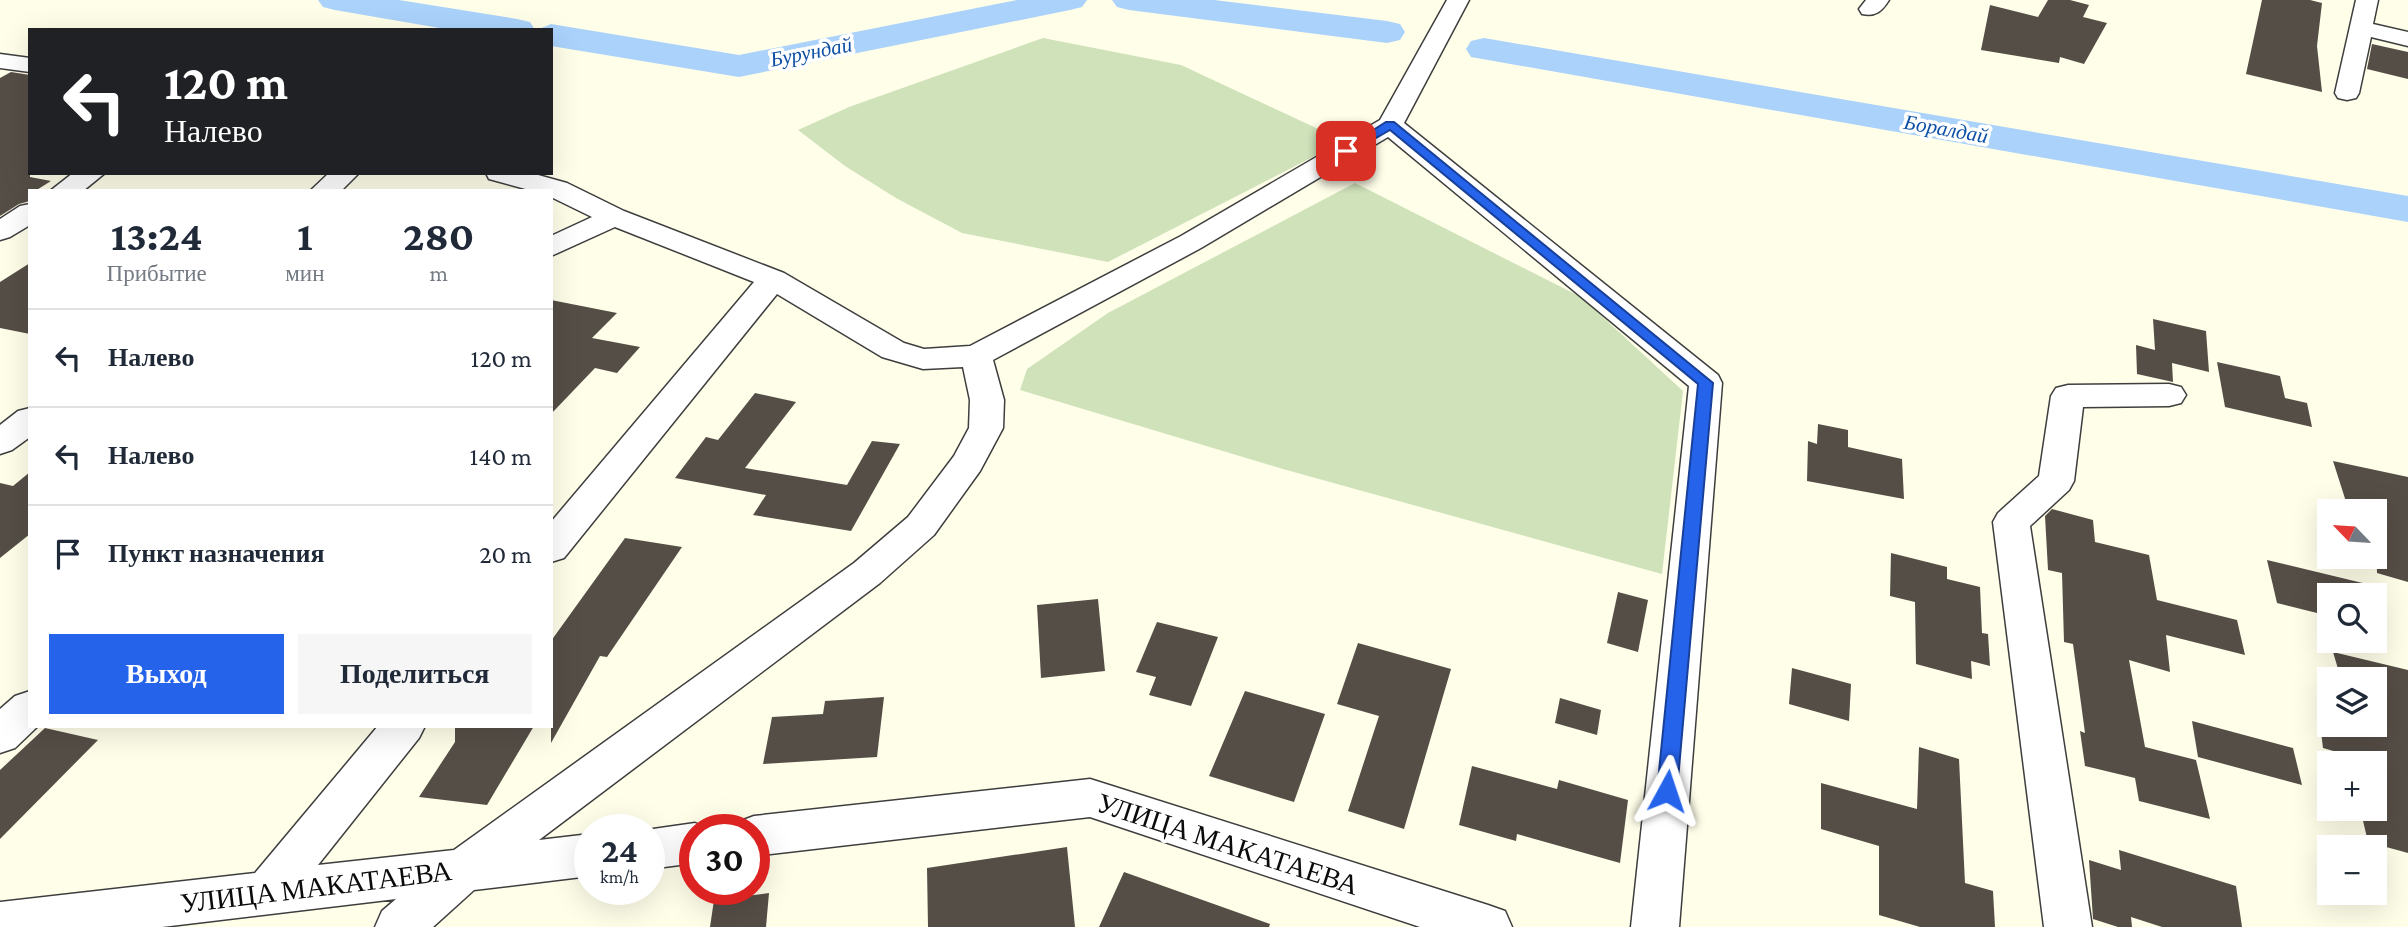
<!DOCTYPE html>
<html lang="ru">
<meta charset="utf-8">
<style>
:root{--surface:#fff;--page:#f6f6f7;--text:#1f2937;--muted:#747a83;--line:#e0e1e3;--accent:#2563eb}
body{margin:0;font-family:"Crimson Pro",serif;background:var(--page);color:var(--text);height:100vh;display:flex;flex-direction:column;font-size:26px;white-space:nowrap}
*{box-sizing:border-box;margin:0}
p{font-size:23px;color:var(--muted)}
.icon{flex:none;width:38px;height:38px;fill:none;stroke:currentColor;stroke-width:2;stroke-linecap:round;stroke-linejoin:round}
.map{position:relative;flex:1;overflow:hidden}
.details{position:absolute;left:28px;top:189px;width:525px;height:539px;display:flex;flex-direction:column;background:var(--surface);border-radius:0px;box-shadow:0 7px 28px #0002}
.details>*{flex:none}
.top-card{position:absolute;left:28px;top:28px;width:525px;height:147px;border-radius:0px;box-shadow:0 7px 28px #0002;background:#202124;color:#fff;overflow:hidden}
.needle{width:46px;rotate:295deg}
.tools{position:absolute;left:2317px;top:499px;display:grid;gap:14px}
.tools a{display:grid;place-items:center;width:70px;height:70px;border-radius:0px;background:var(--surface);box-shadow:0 7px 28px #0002;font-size:35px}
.speed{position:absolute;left:574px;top:814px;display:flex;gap:14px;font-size:35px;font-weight:700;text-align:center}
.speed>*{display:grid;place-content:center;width:91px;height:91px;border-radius:50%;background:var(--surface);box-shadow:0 7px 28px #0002;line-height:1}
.speed small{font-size:18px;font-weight:400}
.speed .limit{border:10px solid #d22;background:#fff;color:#111}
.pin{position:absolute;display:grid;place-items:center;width:60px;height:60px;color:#fff;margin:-30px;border-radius:14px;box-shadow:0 4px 10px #0006}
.me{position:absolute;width:77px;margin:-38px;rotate:5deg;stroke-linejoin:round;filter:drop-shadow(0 0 5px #0008)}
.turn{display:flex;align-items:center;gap:24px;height:147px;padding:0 21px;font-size:32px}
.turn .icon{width:91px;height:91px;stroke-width:2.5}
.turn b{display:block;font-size:49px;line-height:60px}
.eta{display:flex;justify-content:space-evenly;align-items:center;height:119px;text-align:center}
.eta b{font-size:42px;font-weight:700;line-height:49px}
.button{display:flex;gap:14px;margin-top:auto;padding:14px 21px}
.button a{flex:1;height:80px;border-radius:0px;background:var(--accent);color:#fff;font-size:28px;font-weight:700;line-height:80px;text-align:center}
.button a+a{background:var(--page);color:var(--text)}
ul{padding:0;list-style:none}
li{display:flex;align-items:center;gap:21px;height:98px;padding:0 21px;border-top:2px solid var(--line)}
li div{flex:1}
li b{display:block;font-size:26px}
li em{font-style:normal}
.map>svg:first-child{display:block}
.cemetery{fill:#cfe2ba}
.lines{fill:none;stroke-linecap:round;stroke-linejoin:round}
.river{fill:#aad2fb;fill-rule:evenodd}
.building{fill:#554e47}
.minor-casing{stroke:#3e3e3e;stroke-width:3}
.minor{fill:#fff;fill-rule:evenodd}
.route{fill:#2563eb;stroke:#184099;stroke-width:2}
.labels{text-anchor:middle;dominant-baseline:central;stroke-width:7;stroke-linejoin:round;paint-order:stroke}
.far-water-label{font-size:21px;font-style:italic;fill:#0c4fa5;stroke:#fff}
.near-street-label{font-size:28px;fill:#0b0b0b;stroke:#fff}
</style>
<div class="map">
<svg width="2408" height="927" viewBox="0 0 2408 927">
<rect width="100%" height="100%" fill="#fffee9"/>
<path class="cemetery" d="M1043,38l138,27 163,76 -236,121 -146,-29 -66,-35 -51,-32 -47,-36 51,-23z
M1355,183l226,114 102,94 -21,183 -379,-105 -263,-79 7,-21 81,-56z"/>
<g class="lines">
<path class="river" d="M318,0h81l118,19 13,3 5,8h-84l-116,-20 -12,-3z
M1017,0h70l-5,7 -12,3 -331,67 -188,-31v-16h-14l14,-6 188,31z
M1112,0h102l173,21 13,3 5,8 -5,8 -13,3 -258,-33 -12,-3z
M1484,38l924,158v26l-937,-165 -5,-8 5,-8z"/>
</g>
<path class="building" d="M2048,0h22l19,5 -6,12 24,6 -23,41 -24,-7 -1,6 -78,-13 9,-45 48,12z
M2262,0h48l12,3 -5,43 5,46 -76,-18z
M2372,44l36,8v27l-41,-10z
M11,72l19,3v102l21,4 -16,10h-5v10l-11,3 -19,12v-138z
M30,263v71l-30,-6v-46z
M551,300l66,13 -25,25 48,9 -23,26 -22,-5 -44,46z
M2153,319l53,12 3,41 -37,-9 1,19 -36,-8 -1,-29 19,5z
M2217,362l63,14 5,22 22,5 5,24 -87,-20z
M755,393l41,9 -51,66 102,17 25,-44 28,3 -49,87 -98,-16 13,-20 -91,-17 31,-41 12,3z
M1818,424l30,6v17l54,12 2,40 -97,-18 1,-40 9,3z
M2333,461l75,16v105l-31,-9 -2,-62h-26z
M30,472v62l-30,24v-75l13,3z
M2052,509l41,11 2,22 54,13 8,45 80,20 8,35 -79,-20 4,37 -41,-12 16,87 51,13 14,59 -71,-18 -4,-23 -50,-12 -5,-35 5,2 -12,-89 -9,-2 -2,-69 -14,-3 -3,-54z
M625,538l57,9 -75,110 -7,-1 -49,87v-102z
M1891,553l56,14v12l33,8 2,46 6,1 2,32 -19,-5 1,18 -56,-15 -1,-62 -25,-6z
M2267,560l108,26 -1,9h-45v21l-52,-13z
M1618,592l30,8 -10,52 -31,-9z
M1098,599l7,72 -64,7 -4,-73z
M1157,622l61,15 -27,69 -42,-11 7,-18 -20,-5z
M1358,643l93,26 -47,160 -56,-18 31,-95 -42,-12z
M2333,652l75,18v183l-40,-11 -8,-34h15v-45l-52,-15 -3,-24h55v-45h-34z
M1792,668l59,16 -2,37 -60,-17z
M1245,691l80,23 -31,88 -85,-26z
M884,697l-7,60 -114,7 9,-47 51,-3 2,-13z
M1560,698l41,12 -4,25 -42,-12z
M2192,721l101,27 9,37 -104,-28z
M455,726h79l-47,79 -68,-8 36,-55z
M45,728l53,12 -98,99v-69z
M1919,747l40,12 6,124 28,8 2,36h-75l-41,-12v-69l-58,-17v-46l96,26z
M1472,766l85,23 2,-9 69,20 -8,63 -103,-29 -1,7 -57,-16z
M1067,847l8,80h-147l-1,-59z
M2119,850l117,36 6,41h-80l-31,-10 1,10h-14l-25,-8 -4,-59 32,10z
M1124,872l146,52 -1,3h-170z
M769,893l-3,34h-56l4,-27z"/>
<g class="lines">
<defs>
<path id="minor" d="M1447,0h22l-65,123 314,252 4,8 -43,544h-48l58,-541 -301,-249 -187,111 -208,112 11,40 -1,28 -23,43 -46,64 -54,48 -341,257 51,-6v42l-116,14 -41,37h-58l7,-16 14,-12 -234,28h-162v-25l255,-29 123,-147h47l-6,12 -101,127 136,-15 400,-287 54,-46 46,-61 15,-28 1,-28 -7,-33 -40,2 -41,-12 -105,-63 -213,264 -13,4v-40l203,-240 -139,-55 -64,29v-20l41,-19 -41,-20v-6h-18l-44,-12 -3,-6h45l36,10 57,28 160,62 120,70 20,6 46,-3 211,-110 199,-116z
M1866,0h23c-7,11 -13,17 -27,14l-3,-5z
M2356,0h22l-5,24 35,8v14l-37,-9 -12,56 -3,5 -9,2 -9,-2 -3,-5z
M0,54l30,4v14l-30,-4z
M73,173h32l-22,18h-33z
M329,173h30l-18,18h-31z
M30,204v21l-20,12 -10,3v-21l20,-13z
M2169,384l12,3 5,8 -5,8 -12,3 -86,1 -9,74 -5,9 -39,36 62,401h-48l-51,-405 5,-9 41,-37 12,-80 5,-8 12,-3z
M30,408v29l-18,13 -12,4v-29l18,-14z
M30,691v35h8l-23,22 -15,5v-44l15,-13z
M1090,779l398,126 17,6 7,16h-92l-330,-110 -336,39v-26h-20l4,-8 16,-6z
M695,823l16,7h-16v33l-46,6v-39h-3z"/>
</defs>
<use href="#minor" class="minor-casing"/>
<use href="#minor" class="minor"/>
</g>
<path class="route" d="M1386,122h8l319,261 -36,408 -3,6 -7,3 -7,-3 -3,-6 41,-407 -308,-254 -40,23 -10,-2z"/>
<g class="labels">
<g class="far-water-label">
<text transform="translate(811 52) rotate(-11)">Бурундай</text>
<text transform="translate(1946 129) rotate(10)">Боралдай</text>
</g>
<g class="near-street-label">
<text transform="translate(1228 844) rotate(18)">УЛИЦА МАКАТАЕВА</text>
<text transform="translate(316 887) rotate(-7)">УЛИЦА МАКАТАЕВА</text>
</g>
</g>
</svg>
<div class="tools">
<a><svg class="needle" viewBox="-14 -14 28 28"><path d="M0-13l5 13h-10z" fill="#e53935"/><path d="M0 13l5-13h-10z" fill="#747a83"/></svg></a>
<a><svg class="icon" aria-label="search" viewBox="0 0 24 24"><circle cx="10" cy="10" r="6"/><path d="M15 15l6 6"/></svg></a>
<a><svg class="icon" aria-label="layers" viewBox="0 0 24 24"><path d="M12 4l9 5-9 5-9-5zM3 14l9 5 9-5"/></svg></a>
<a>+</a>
<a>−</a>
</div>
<div class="speed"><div>24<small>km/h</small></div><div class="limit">30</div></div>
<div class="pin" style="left:1346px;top:151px;background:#d93025"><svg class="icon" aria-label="arrive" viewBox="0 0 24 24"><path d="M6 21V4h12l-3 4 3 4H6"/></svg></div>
<svg class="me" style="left:1667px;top:791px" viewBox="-20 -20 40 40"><path d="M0-17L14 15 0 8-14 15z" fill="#2563eb" stroke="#fff" stroke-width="4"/></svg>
<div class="top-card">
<div class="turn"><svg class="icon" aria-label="left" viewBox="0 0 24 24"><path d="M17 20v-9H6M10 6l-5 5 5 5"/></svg><div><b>120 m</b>Налево</div></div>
</div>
<section class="details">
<div class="eta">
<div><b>13:24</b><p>Прибытие</p></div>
<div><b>1</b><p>мин</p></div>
<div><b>280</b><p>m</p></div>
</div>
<ul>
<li><svg class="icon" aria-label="left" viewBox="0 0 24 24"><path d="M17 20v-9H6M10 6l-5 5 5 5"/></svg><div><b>Налево</b></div><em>120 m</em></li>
<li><svg class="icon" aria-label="left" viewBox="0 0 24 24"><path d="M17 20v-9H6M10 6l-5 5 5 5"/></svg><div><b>Налево</b></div><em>140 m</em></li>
<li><svg class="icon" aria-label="arrive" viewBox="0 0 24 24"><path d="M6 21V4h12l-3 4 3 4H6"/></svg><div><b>Пункт назначения</b></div><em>20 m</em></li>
</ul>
<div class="button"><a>Выход</a><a>Поделиться</a></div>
</section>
</div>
